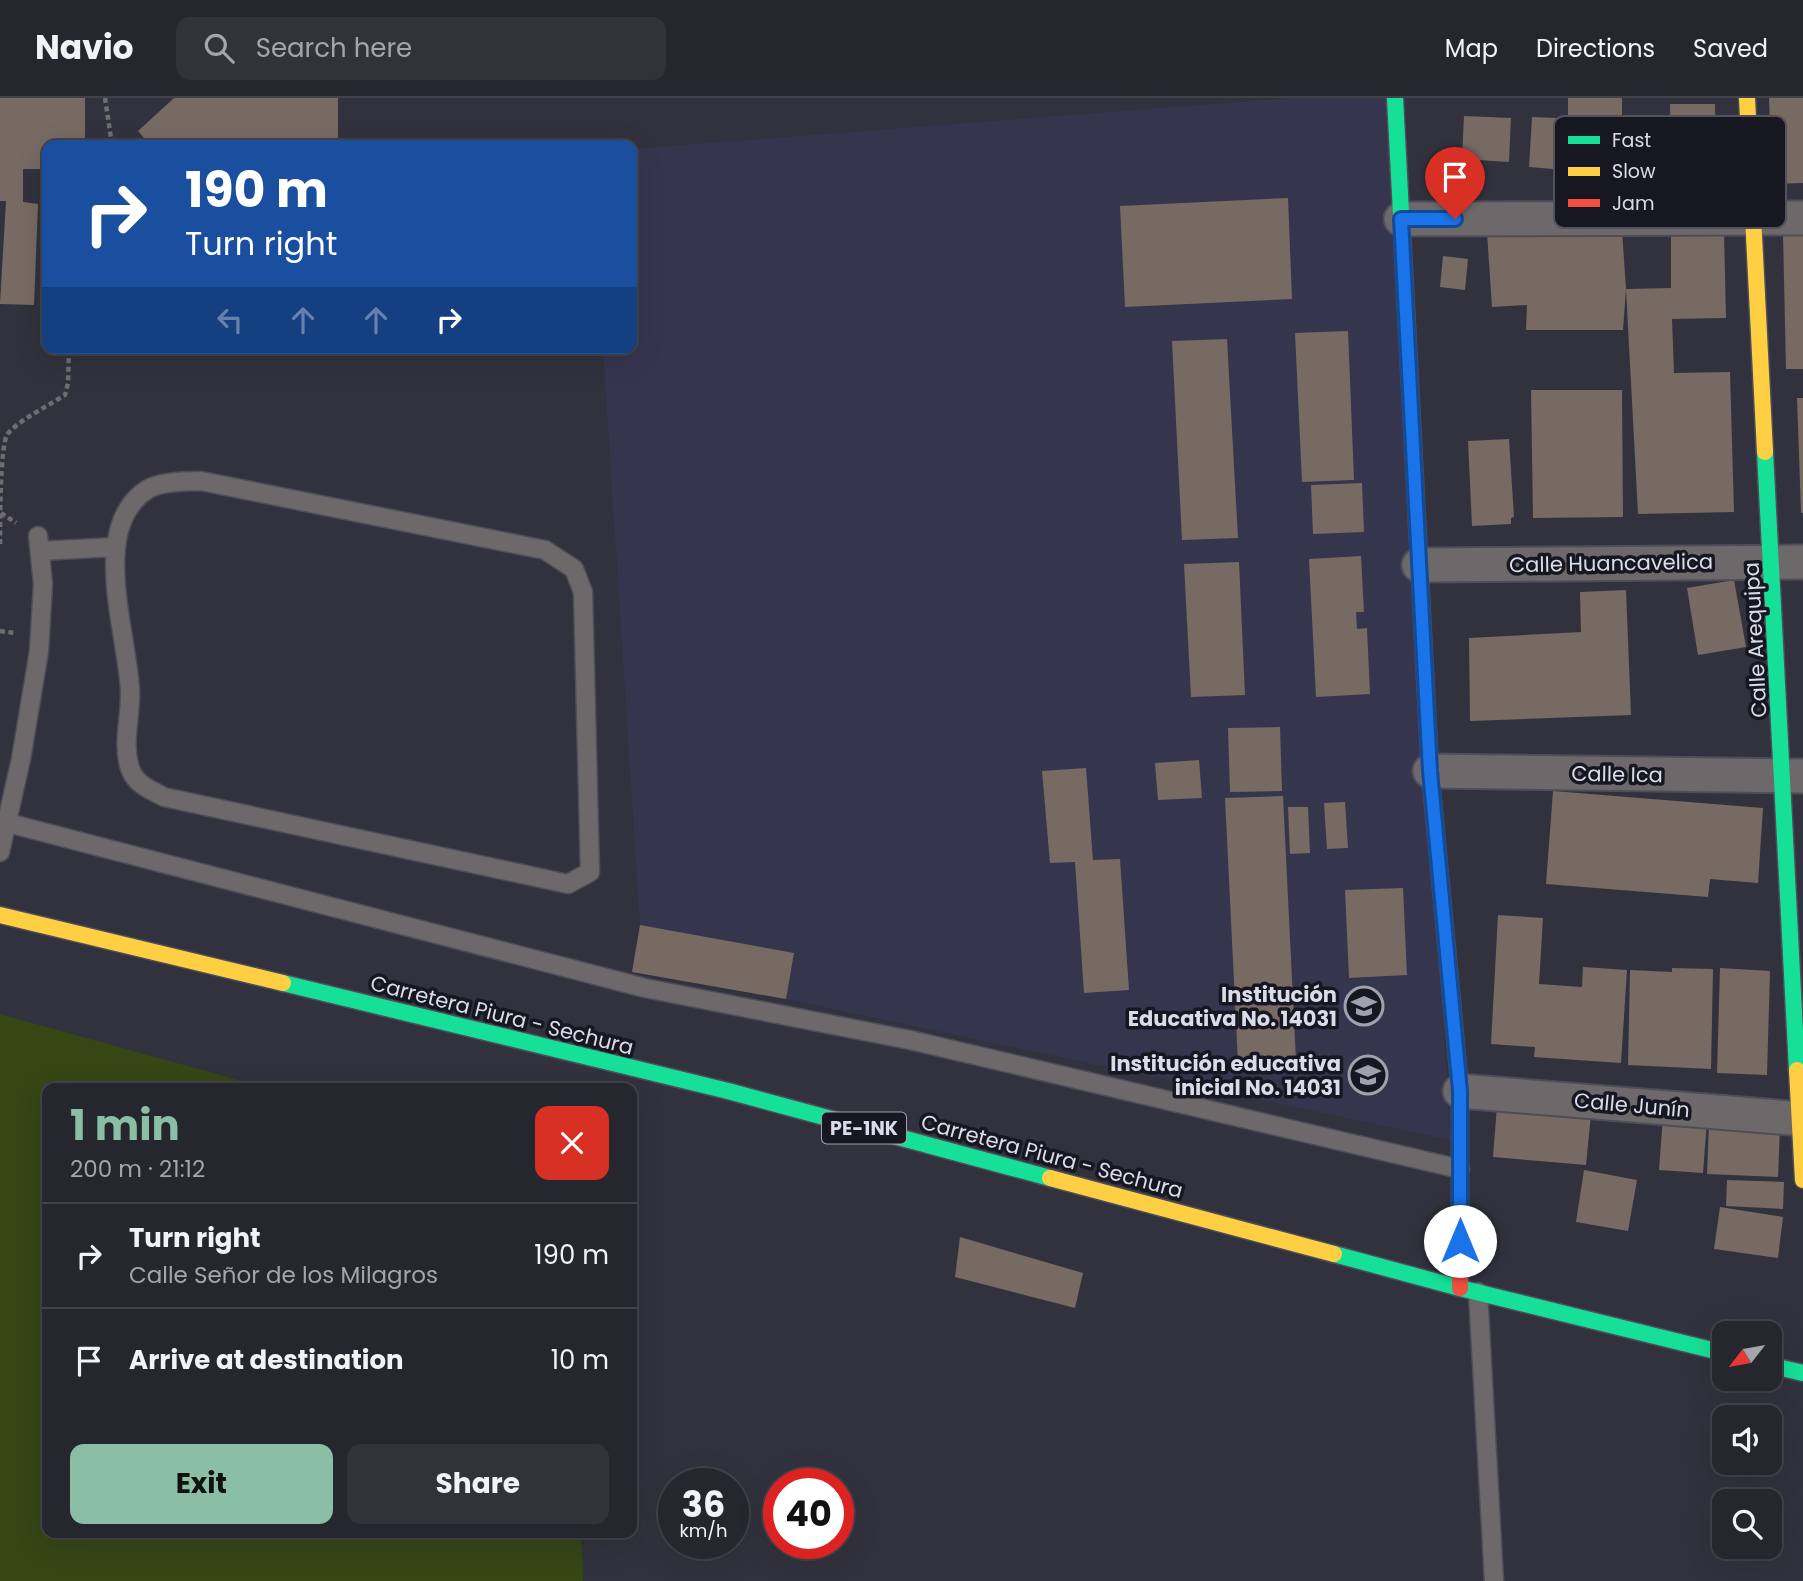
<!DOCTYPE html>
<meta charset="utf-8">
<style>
:root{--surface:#26262e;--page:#32323a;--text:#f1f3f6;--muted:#a4a5aa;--line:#42434a;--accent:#8abfa5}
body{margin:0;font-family:Poppins,sans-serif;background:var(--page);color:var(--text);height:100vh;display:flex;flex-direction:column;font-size:26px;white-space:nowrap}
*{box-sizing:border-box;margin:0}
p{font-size:23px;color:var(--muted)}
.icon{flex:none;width:38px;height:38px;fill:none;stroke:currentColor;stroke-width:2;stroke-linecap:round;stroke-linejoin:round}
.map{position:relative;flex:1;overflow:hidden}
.details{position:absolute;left:42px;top:985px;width:595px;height:455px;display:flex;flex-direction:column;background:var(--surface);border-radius:14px;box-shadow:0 7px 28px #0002,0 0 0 2px var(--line)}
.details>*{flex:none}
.banner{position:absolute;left:42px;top:42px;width:595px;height:214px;border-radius:14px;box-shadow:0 7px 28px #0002,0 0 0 2px var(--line);background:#1a4fa0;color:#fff;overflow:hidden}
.needle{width:46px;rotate:239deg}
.fabs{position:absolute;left:1712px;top:1223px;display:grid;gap:14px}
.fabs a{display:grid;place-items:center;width:70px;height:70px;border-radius:14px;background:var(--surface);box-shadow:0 7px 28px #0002,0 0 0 2px var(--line);font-size:35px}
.speed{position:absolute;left:658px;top:1370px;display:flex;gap:14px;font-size:35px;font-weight:700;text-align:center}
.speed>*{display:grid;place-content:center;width:91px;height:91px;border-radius:50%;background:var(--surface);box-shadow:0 7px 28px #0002,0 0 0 2px var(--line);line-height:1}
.speed small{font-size:18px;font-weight:400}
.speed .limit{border:10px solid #d22;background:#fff;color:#111}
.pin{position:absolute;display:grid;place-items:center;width:60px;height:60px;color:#fff;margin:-72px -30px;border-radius:50% 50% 50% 0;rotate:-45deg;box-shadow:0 0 7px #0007}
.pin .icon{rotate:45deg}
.me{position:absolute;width:77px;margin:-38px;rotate:0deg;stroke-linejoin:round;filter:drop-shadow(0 0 5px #0008)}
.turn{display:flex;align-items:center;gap:24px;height:147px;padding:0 28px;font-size:32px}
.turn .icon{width:91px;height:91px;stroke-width:2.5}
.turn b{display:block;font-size:49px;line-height:60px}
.lanes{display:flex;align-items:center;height:66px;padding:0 28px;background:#0003;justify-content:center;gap:35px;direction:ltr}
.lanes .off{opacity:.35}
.round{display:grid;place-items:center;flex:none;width:74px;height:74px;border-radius:14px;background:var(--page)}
.headline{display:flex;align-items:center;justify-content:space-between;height:119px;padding:0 28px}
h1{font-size:42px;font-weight:700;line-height:52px;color:var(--accent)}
.button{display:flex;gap:14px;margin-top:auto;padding:14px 28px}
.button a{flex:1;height:80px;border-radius:14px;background:var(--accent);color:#111;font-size:28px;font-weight:700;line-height:80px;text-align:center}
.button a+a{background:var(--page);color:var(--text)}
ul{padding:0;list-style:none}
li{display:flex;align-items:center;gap:21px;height:105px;padding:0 28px;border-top:2px solid var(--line)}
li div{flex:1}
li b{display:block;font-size:26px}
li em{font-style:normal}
header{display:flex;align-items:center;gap:42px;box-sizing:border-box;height:98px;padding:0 35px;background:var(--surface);border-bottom:2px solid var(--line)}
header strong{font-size:33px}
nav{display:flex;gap:38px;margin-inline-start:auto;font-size:24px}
.search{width:490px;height:63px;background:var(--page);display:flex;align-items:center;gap:18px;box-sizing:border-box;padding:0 24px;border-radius:14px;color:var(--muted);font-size:26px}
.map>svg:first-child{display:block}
.built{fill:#35354e}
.green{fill:#364615}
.building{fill:#766a63}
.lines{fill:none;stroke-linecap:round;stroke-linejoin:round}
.lane-casing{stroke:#4e4e59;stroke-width:21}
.street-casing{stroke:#4e4e59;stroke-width:37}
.fast-casing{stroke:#4e4e59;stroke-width:19}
.slow-casing{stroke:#4e4e59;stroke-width:19}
.jam-casing{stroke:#4e4e59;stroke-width:19}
.path{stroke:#6f6d71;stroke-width:4.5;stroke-dasharray:5 3.5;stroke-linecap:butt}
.lane{stroke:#6d696b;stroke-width:18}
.street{stroke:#6d696b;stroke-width:33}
.fast{stroke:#16e098;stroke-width:16}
.slow{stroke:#ffcf43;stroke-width:16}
.jam{stroke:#f24e42;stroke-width:16}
.route-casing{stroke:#114b97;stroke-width:18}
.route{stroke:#1a73e8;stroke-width:12}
.labels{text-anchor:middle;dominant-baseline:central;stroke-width:7;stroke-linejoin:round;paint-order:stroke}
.shield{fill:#171721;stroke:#a0a1ae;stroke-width:2}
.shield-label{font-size:19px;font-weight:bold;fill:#dbdcea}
.street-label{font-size:21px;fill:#dbdcea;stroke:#171721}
.poi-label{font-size:21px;font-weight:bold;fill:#dbdcea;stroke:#171721;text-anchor:end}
.key{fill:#171721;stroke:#52525d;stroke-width:2}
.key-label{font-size:19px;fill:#dbdcea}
</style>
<header>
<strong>Navio</strong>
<div class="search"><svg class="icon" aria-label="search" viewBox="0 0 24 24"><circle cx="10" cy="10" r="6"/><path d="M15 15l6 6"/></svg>Search here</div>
<nav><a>Map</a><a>Directions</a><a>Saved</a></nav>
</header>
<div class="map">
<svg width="1803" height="1483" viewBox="0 0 1803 1483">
<rect width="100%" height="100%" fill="#32323e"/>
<path class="built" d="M1290,0h105l55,1042 -664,-141 -154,-27 8,-47 -37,-577h29v-199z"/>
<path class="green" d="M0,916l267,74h-220v445h534l2,48h-583z"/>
<path class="building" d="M0,0h85v47h-38v24h-24v33l15,2 -4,101 -34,-1 6,-103h-6z
M174,0h164v47h-188l-12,-14z
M1568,0h54v24l37,1v52l-91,-1z
M1769,0h34v85l-31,1z
M1670,6h45l1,73 -45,1z
M1464,18l47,2 -2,44 -47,-3z
M1532,19l24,1 -3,51 -24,-2z
M1288,100l4,101 -167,8 -5,-101z
M1622,132l4,59 -3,41h-97l1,-25 -35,2 -5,-74z
M1724,134l2,86 -54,1 2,54 56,-1 4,140 -96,2 -12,-225 45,-1v-55z
M1783,136h20v135h-17z
M1443,158l25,3 -3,31 -25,-3z
M1348,233l6,149 -52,2 -7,-149z
M1227,241l11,199 -56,2 -10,-199z
M1531,292h91l1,127 -90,1z
M1797,300h6v115h-2z
M1509,341l5,78 -3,1v6l-39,2 -4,-85z
M1362,385l2,49 -51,2 -2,-49z
M1361,458l3,56h-8l1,17 10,-1 3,66 -54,3 -7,-138z
M1239,464l6,133 -54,2 -7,-133z
M1734,482l12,67 -48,8 -11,-67z
M1626,492l5,125 -161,6 -1,-83 112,-6 -1,-40z
M1280,629l2,64 -52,1 -2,-64z
M1199,662l3,38 -44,2 -3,-37z
M1086,670l7,92 27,-1 9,131 -45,3 -9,-131 -25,1 -8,-92z
M1553,693l210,17 -5,75 -48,-4 -2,18 -162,-13z
M1283,698l13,264 -58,3 -13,-265z
M1345,704l3,46 -21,1 -3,-46z
M1288,709h20l2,46 -20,1z
M1403,790l4,87 -58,3 -4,-88z
M1498,817l45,3 -4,66 43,3 1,-20 44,3 -6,93 -87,-6 1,-10 -44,-3z
M640,827l154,28 -8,46 -154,-27z
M1672,870l41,1 -2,100 -83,-4 2,-95 42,2z
M1720,870l50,3 -3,104 -50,-2z
M1497,1008l94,8 -5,51 -93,-8z
M1663,1019l44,3 -4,53 -44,-3z
M1709,1025l71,3 -2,51 -71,-3z
M1584,1072l53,10 -9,51 -52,-9z
M1727,1082l57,2 -1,27 -57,-3z
M1720,1109l63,10 -5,41 -64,-9z
M960,1139l123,36 -8,35 -120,-31z"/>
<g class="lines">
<defs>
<path id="lane" d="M201,383l344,69 29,19 9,23 7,280 -22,12 -404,-87c-13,-7 -27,-12 -33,-26 -10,-25 0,-54 -1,-80 -2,-56 -42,-165 18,-202 12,-7 39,-8 53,-8z
M40,453l75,-4
M0,723l645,167 265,52 550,129
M0,754l21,-93 18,-108 4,-67 -5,-48
M1478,1194l16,289"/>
<path id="street" d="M1401,121l402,-1
M1419,467l384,-3
M1430,673l373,5
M1460,993l343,28"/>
<path id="fast" d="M1395,0l35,673 22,233
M1765,354l32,618
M283,885l445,108 322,87
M1334,1156l126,34 264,65
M1769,1267l34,8"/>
<path id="slow" d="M1747,0l18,354
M0,817l283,68
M1797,972l6,110
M1050,1080l284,76"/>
<path id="jam" d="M1452,906l8,87v197"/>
</defs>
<use href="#lane" class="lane-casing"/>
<use href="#street" class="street-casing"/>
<use href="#fast" class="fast-casing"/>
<use href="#slow" class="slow-casing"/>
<use href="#jam" class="jam-casing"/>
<path class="path" d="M105,0l7,47
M1,415l15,10
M0,446c0,-19 0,-96 7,-109 7,-12 44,-31 58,-40l3,-12 1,-35
M0,533l15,2"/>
<use href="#lane" class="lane"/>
<use href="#street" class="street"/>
<use href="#fast" class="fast"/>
<use href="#slow" class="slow"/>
<use href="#jam" class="jam"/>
</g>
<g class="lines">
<defs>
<path id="route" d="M1455,121h-54l29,552 30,320v150"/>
</defs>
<use href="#route" class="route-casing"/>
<use href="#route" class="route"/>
</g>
<defs>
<symbol id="school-ring" viewBox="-11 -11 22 22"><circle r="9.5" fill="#171721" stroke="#a0a0ae" stroke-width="1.5"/><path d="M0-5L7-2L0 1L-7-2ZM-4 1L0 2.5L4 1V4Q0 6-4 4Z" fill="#a0a0ae"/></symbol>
</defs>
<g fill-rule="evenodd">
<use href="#school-ring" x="1342" y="886" width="44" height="44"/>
<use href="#school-ring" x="1346" y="955" width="44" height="44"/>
</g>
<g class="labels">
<rect class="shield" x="822" y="1014.5" width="84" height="31" rx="5"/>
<g class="shield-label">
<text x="864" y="1030">PE-1NK</text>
</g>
<g class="street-label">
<text transform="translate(1611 465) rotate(-1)">Calle Huancavelica</text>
<text transform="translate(1755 542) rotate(-93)">Calle Arequipa</text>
<text transform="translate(1617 676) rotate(1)">Calle Ica</text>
<text transform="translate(502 917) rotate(14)">Carretera Piura - Sechura</text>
<text transform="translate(1632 1007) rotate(5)">Calle Junín</text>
<text transform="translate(1052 1058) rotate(15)">Carretera Piura - Sechura</text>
</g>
<g class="poi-label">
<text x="1337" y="896">Institución<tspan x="1337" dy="24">Educativa No. 14031</tspan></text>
<text x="1341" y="965">Institución educativa<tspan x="1341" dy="24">inicial No. 14031</tspan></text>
</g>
</g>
<rect x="1554" y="18" width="232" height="112" rx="10" class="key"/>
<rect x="1568" y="38" width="32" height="8" fill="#16e098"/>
<rect x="1568" y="69" width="32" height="9" fill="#ffcf43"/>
<rect x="1568" y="101" width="32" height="8" fill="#f24e42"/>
<g class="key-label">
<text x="1612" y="49">Fast</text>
<text x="1612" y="80">Slow</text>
<text x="1612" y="112">Jam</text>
</g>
</svg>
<div class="fabs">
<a><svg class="needle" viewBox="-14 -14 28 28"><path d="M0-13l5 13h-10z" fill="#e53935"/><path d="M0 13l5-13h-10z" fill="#a4a5aa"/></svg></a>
<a><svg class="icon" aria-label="sound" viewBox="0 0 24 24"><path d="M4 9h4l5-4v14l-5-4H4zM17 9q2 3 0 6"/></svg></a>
<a><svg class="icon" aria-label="search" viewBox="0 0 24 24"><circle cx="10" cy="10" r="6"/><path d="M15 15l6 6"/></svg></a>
</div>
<div class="speed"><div>36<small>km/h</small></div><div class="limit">40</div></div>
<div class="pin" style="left:1455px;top:121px;background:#d93025"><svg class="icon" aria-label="arrive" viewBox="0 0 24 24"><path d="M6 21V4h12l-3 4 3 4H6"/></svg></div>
<svg class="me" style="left:1460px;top:1143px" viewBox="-20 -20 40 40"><circle r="19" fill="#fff"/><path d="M0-13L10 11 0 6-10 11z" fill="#1a73e8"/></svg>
<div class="banner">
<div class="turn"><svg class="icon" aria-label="right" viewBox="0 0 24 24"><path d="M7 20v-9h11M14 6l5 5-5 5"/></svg><div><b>190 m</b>Turn right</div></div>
<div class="lanes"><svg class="icon off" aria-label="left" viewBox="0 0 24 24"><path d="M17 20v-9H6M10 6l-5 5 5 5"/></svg><svg class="icon off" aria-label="ahead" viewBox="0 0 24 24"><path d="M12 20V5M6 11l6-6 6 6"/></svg><svg class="icon off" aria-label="ahead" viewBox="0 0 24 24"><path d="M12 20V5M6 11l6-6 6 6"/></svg><svg class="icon" aria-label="right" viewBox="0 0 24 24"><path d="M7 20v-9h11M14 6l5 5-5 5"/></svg></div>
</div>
<section class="details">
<div class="headline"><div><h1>1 min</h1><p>200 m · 21:12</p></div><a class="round" style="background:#d93025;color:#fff"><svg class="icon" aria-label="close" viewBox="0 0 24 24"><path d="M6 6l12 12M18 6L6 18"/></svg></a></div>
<ul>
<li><svg class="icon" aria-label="right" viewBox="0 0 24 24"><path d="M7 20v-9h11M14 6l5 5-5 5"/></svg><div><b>Turn right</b><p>Calle Señor de los Milagros</p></div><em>190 m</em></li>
<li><svg class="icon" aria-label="arrive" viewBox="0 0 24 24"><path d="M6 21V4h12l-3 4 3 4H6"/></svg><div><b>Arrive at destination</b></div><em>10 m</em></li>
</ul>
<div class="button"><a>Exit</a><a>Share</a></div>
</section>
</div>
